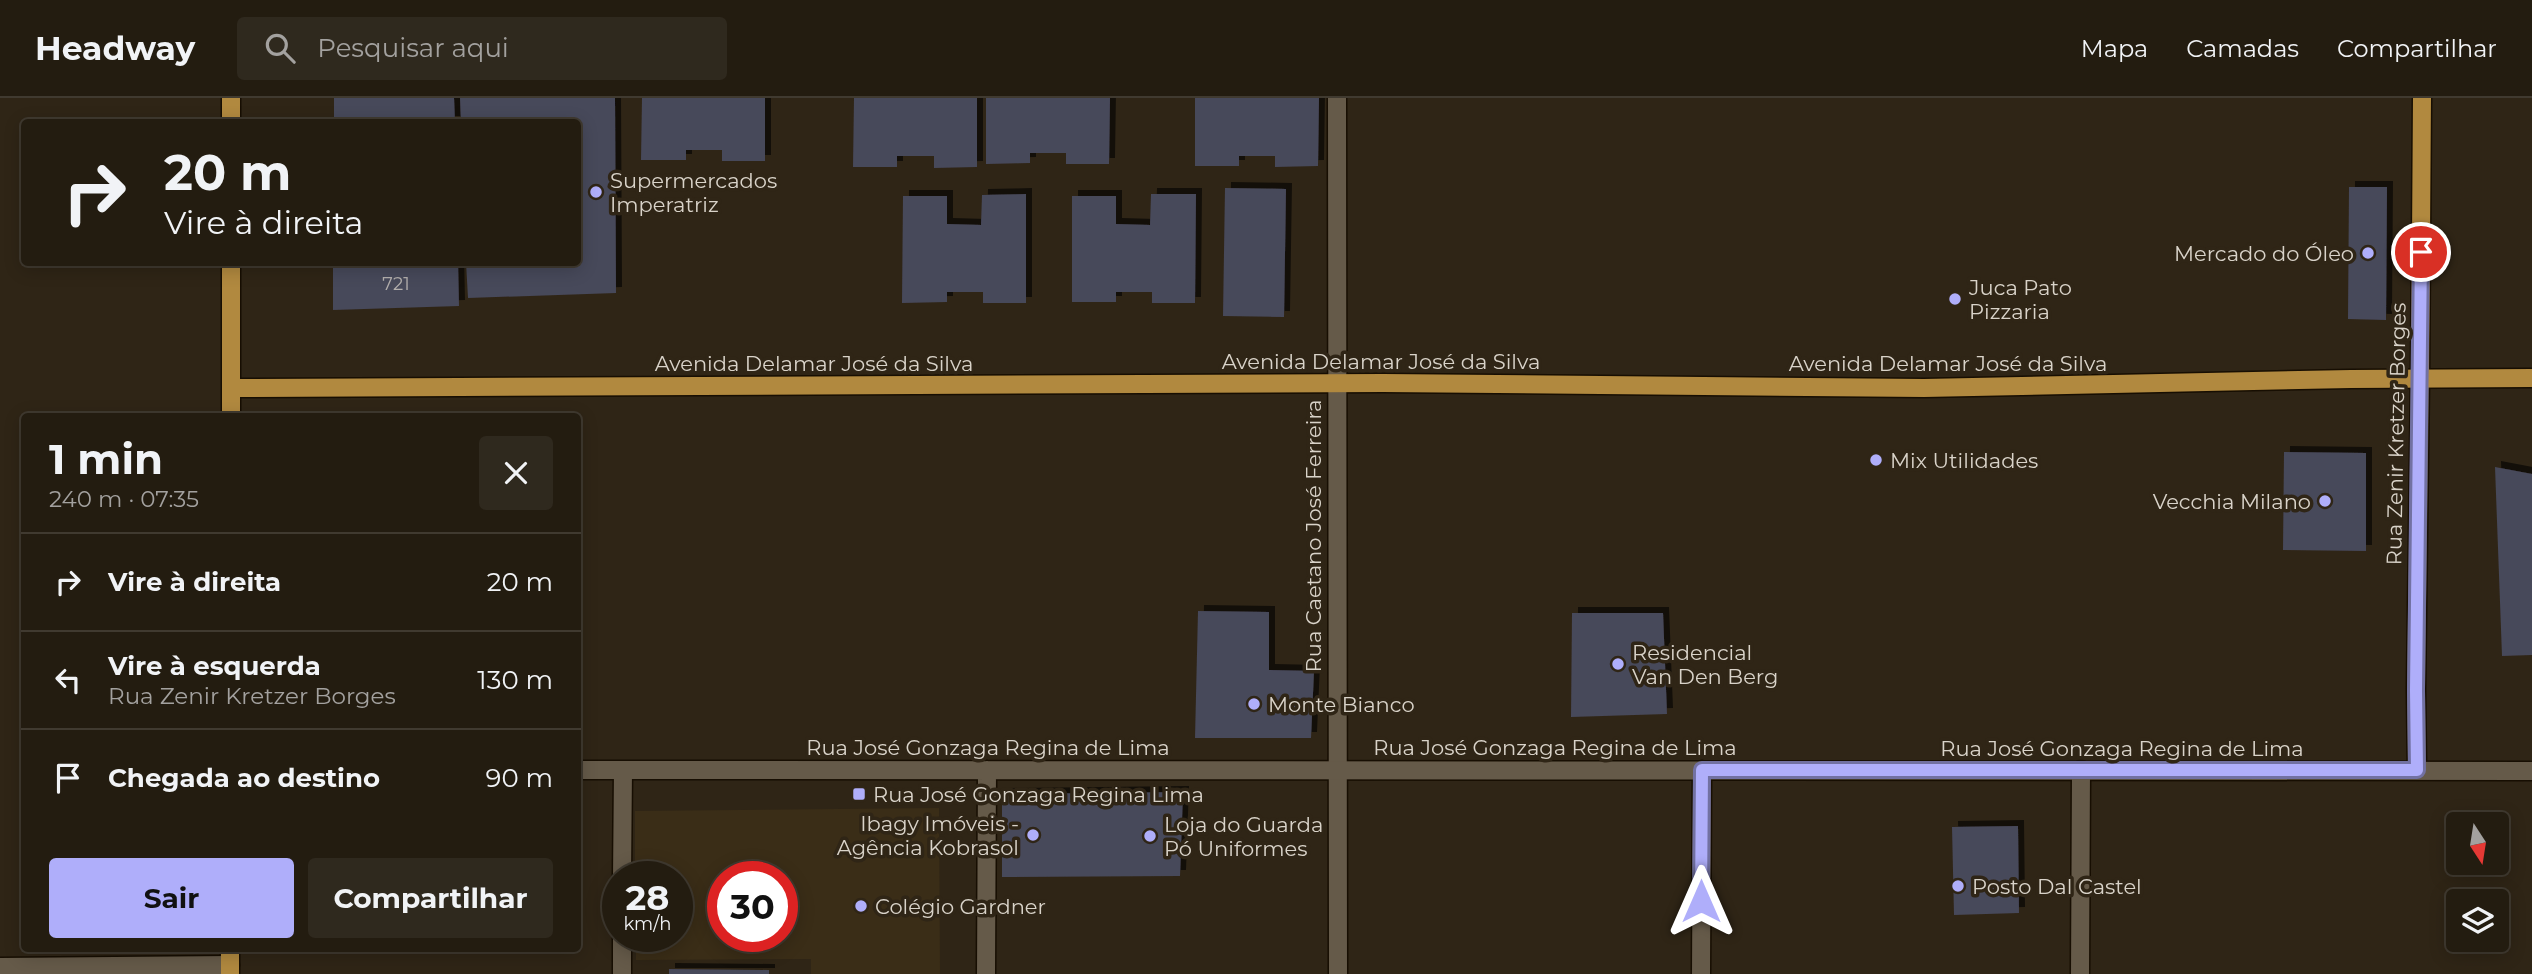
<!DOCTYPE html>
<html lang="pt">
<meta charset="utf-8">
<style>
:root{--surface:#231c10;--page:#2f291e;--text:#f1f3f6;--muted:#a3a19f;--line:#403a30;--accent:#afaefa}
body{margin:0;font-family:Montserrat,sans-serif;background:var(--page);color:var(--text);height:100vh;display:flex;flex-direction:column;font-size:26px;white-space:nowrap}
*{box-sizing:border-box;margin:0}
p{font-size:23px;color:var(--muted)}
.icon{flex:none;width:38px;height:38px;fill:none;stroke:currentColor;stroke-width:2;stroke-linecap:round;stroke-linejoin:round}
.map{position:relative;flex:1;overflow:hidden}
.side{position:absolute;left:21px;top:315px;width:560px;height:539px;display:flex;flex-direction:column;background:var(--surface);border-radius:7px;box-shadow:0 4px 18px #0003,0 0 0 2px var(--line)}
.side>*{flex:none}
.banner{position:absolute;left:21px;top:21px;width:560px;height:147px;border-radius:7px;box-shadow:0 4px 18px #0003,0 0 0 2px var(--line);background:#231c10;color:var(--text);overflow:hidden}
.needle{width:46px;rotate:168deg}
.buttons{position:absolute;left:2446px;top:714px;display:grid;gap:14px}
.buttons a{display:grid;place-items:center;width:63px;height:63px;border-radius:7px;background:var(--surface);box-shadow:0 4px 18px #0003,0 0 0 2px var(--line);font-size:35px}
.speed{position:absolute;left:602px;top:763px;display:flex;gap:14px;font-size:35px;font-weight:700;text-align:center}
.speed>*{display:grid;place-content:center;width:91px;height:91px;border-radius:50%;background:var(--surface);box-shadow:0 4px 18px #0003,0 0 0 2px var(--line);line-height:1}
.speed small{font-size:18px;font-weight:400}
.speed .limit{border:10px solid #d22;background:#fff;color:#111}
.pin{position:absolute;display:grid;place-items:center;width:60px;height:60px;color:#fff;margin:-30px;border:4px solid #fff;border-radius:50%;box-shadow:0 2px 7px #0007}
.me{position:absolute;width:77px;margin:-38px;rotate:0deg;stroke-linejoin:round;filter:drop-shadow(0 0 5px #0008)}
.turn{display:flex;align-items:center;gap:24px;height:147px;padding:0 28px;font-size:32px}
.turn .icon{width:91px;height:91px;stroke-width:2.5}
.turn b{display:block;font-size:49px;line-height:60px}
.round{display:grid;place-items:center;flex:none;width:74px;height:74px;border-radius:7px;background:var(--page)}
.head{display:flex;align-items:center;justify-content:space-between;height:119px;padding:0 28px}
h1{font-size:42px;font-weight:700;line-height:52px}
.cta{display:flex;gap:14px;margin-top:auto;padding:14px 28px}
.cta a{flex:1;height:80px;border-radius:7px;background:var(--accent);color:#111;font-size:28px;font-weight:700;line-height:80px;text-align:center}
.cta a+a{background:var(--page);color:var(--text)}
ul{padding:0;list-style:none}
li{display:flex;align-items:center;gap:21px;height:98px;padding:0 28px;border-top:2px solid var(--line)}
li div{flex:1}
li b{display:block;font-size:26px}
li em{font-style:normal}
header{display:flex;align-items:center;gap:42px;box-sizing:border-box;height:98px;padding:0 35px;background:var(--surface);border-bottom:2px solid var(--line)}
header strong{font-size:33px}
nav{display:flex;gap:38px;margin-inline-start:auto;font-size:24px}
.search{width:490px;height:63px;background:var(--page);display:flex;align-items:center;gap:18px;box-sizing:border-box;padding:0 24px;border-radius:7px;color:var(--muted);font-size:26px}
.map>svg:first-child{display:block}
.built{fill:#3a2d17;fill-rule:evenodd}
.building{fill:#47485a;filter:url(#shadow)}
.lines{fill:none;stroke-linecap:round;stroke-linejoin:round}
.street-casing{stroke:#170e02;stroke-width:21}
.secondary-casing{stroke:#170e02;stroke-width:21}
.primary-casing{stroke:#170e02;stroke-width:21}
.street{stroke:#655a49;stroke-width:18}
.secondary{stroke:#655a49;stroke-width:18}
.primary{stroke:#b1893f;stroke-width:18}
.route-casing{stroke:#7271a2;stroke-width:18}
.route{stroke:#afaefa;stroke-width:12}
.poi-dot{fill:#afaefa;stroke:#2f2516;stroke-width:2.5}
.labels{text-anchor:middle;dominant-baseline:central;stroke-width:7;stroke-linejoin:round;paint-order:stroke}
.number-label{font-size:18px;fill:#b4b0ad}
.poi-label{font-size:21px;fill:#d9d3c9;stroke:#2f2516;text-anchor:start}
.street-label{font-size:21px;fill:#d9d3c9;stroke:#2f2516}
</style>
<header>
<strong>Headway</strong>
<div class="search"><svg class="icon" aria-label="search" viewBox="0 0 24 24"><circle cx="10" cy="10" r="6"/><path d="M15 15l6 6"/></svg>Pesquisar aqui</div>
<nav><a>Mapa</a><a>Camadas</a><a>Compartilhar</a></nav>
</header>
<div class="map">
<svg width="2532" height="876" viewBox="0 0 2532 876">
<defs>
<filter id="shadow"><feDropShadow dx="6" dy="-6" stdDeviation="0" flood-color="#0009"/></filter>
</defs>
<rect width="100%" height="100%" fill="#2f2516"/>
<path class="built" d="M939,710l1,166h-129v-15l-175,1v-24h41v-59h-42v-66zM723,779h59v59h-59z"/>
<path class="building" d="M334,0h120l1,24h-121z
M460,0h155l1,195 -148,5 -2,-36h112v-140h-117z
M642,0h123v63h-43v-11h-36v10h-45z
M854,0h123v69l-43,1v-12h-37v11h-44z
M986,0h124l-1,66h-43v-11h-36v10l-44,1z
M1195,0h124l-1,68 -43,1v-11h-36v10h-44z
M2349,89h38l-1,133 -38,-1z
M1225,90l61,1 -2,128 -61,-1z
M1026,96v109h-43v-11h-36v10l-45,1 1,-107h44v28l34,1 1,-30z
M1151,96h45l-1,109h-43v-11h-36v10h-44v-106h44v28l34,1z
M333,164h125l1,44 -126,4z
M2284,354l82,1v98l-83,-1z
M2495,369l37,7v181l-30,1z
M1198,513l71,1v58l45,1 -3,67h-116z
M1572,515h91l4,101 -96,3z
M1183,694l-3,84 -178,1v-83z
M2018,728l1,87 -65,2 -2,-88z
M669,871l100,1v4h-100z"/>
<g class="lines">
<defs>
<path id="street" d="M1337,0l1,876
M2417,672l-1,-80 4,-312
M1701,876l1,-204
M2080,876l1,-204"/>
<path id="secondary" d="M578,672l1954,1
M622,779l1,-107
M0,869l230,-2
M622,876v-38
M986,876l1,-204"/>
<path id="primary" d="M231,24v-24
M2420,280l2,-280
M231,290l1152,-5 541,5 427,-9 181,-1
M231,318v-154
M230,850v26"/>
</defs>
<use href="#street" class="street-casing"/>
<use href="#secondary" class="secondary-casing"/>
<use href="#primary" class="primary-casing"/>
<use href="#street" class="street"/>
<use href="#secondary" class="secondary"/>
<use href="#primary" class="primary"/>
</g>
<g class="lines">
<defs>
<path id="route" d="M1701,803l1,-131h715l-1,-80 5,-438"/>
</defs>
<use href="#route" class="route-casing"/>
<use href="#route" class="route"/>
</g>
<g class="poi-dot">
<circle cx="596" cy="94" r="7"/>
<circle cx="2368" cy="155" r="7"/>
<circle cx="1955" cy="201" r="7"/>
<circle cx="1876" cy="362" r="7"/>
<circle cx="2325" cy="403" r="7"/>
<circle cx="1618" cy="566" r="7"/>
<circle cx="1254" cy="606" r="7"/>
<rect x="852" y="689" width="14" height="14" rx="3.5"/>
<circle cx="1033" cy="737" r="7"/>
<circle cx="1150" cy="738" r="7"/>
<circle cx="1958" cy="788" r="7"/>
<circle cx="861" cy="808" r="7"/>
</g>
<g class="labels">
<g class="number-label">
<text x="396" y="186">721</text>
</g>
<g class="poi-label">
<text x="610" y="82">Supermercados<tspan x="610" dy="24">Imperatriz</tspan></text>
<text x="2354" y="155" text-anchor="end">Mercado do Óleo</text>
<text x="1969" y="189">Juca Pato<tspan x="1969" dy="24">Pizzaria</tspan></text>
<text x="1890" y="362">Mix Utilidades</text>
<text x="2311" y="403" text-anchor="end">Vecchia Milano</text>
<text x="1632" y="554">Residencial<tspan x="1632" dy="24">Van Den Berg</tspan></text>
<text x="1268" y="606">Monte Bianco</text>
<text x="873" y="696">Rua José Gonzaga Regina Lima</text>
<text x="1019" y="725" text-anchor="end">Ibagy Imóveis -<tspan x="1019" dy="24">Agência Kobrasol</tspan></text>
<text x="1164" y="726">Loja do Guarda<tspan x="1164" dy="24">Pó Uniformes</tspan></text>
<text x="1972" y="788">Posto Dal Castel</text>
<text x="875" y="808">Colégio Gardner</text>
</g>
<g class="street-label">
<text x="1381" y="263">Avenida Delamar José da Silva</text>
<text x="814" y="265">Avenida Delamar José da Silva</text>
<text x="1948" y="265">Avenida Delamar José da Silva</text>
<text transform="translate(2396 336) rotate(-89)">Rua Zenir Kretzer Borges</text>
<text transform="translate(1313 438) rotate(-90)">Rua Caetano José Ferreira</text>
<text x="988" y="649">Rua José Gonzaga Regina de Lima</text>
<text x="1555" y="649">Rua José Gonzaga Regina de Lima</text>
<text x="2122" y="650">Rua José Gonzaga Regina de Lima</text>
</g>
</g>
</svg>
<div class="buttons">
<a><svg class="needle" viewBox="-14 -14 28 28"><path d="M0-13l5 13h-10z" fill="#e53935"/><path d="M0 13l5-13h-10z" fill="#a3a19f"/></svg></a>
<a><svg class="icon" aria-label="layers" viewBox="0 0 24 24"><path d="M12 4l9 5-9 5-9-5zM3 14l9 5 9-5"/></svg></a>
</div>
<div class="speed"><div>28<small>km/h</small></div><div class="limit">30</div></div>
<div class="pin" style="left:2421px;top:154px;background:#d93025"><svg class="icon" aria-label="arrive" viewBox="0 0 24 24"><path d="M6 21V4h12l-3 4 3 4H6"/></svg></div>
<svg class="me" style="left:1701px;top:803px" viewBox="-20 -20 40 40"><path d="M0-17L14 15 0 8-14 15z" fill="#afaefa" stroke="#fff" stroke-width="4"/></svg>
<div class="banner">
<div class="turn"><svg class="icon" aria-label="right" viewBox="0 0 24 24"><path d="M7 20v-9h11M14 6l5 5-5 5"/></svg><div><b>20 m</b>Vire à direita</div></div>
</div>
<section class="side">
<div class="head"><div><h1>1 min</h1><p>240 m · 07:35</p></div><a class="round"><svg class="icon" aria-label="close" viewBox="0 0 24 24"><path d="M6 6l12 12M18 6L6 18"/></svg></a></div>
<ul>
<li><svg class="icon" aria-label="right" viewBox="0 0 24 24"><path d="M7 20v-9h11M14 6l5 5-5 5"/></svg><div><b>Vire à direita</b></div><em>20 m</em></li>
<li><svg class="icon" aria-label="left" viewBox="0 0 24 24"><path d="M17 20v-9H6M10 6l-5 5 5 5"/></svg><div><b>Vire à esquerda</b><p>Rua Zenir Kretzer Borges</p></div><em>130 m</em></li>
<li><svg class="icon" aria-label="arrive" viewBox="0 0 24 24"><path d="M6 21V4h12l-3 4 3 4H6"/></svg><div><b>Chegada ao destino</b></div><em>90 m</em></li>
</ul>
<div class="cta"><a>Sair</a><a>Compartilhar</a></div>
</section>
</div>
